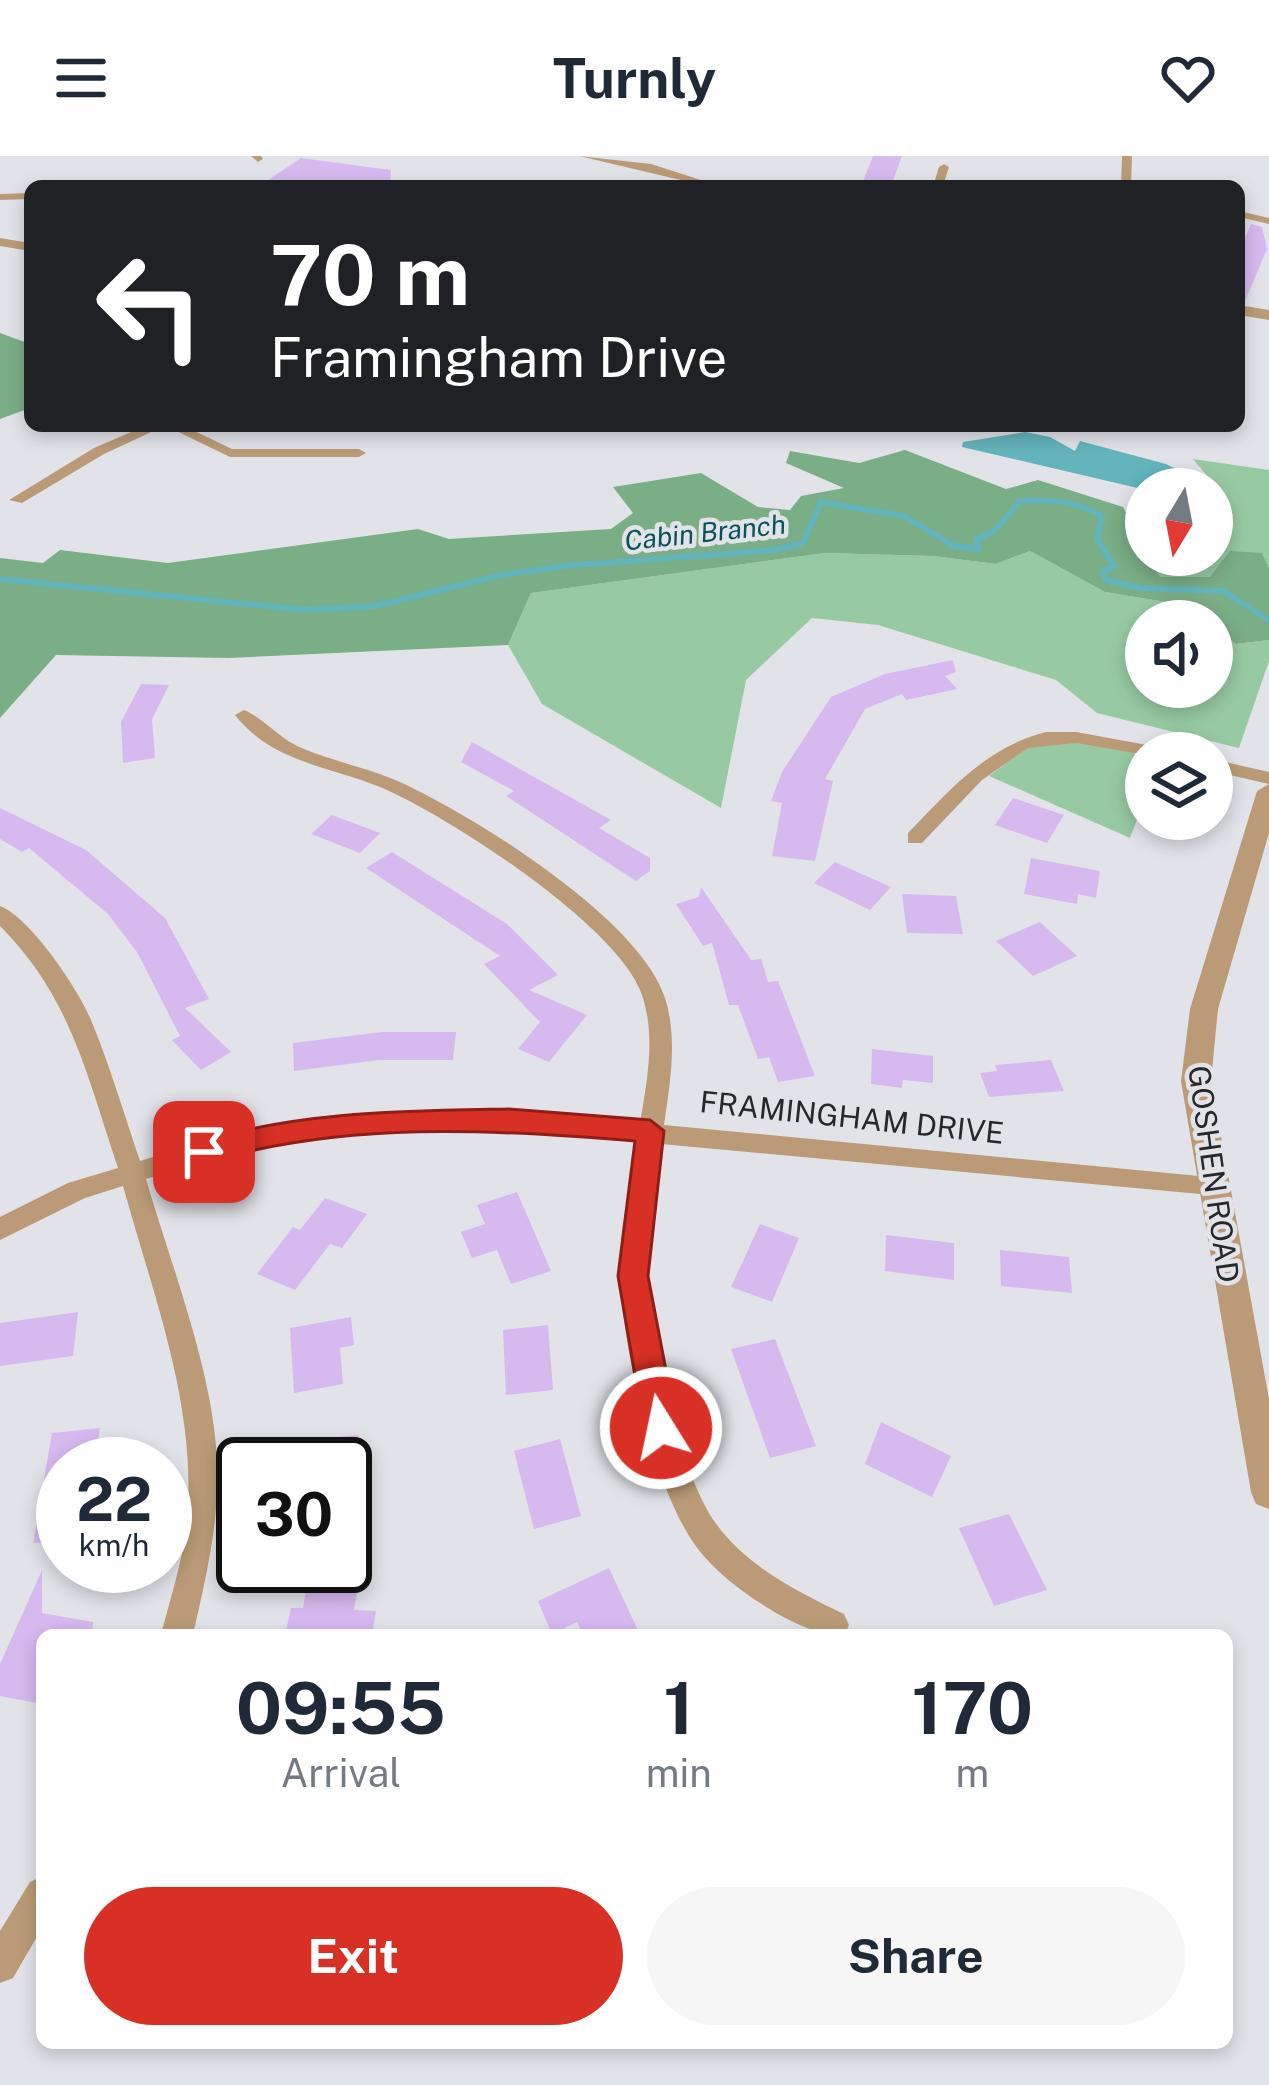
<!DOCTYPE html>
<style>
:root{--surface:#fff;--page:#f6f6f7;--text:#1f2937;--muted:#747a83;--accent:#d93025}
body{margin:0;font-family:"Public Sans",sans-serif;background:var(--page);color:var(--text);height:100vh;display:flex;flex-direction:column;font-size:45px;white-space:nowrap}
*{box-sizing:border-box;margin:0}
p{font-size:39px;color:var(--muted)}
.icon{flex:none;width:66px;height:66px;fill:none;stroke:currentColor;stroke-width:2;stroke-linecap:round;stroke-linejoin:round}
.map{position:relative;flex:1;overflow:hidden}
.drawer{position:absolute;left:36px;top:1473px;width:1197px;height:420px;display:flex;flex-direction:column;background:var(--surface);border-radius:18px;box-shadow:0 6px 18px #0003}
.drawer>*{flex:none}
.guide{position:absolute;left:24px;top:24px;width:1221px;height:252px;border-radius:18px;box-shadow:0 6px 18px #0003;background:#202124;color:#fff;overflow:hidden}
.needle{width:78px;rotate:190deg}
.tools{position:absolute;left:1125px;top:312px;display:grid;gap:24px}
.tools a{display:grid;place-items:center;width:108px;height:108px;border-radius:50%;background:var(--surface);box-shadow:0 6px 18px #0003;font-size:60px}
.speed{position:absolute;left:36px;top:1281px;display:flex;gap:24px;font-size:60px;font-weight:700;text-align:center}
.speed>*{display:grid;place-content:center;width:156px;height:156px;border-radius:50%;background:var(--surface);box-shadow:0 6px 18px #0003;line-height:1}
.speed small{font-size:30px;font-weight:400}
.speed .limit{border:6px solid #111;border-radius:18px;background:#fff;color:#111}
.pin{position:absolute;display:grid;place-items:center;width:102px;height:102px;color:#fff;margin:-51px;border-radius:24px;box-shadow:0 6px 18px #0006}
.me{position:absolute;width:132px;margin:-66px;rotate:350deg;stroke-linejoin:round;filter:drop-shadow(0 0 9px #0008)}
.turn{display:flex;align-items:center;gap:42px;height:252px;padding:0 48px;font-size:54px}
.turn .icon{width:156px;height:156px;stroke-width:2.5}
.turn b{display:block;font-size:84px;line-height:102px}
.eta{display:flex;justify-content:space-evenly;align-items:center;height:204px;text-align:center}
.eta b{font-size:72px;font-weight:700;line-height:84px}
.action{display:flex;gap:24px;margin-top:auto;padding:24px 48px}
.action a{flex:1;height:138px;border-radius:72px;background:var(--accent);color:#fff;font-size:48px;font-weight:700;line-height:138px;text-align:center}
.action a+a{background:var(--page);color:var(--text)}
header{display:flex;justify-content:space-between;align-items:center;height:156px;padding:0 48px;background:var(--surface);font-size:54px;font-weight:700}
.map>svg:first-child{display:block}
.green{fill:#97caa3}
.forest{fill:#7aae86}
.water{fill:#63b4bb}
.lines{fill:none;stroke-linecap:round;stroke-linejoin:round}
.stream{stroke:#63b4bb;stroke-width:6}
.building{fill:#d6b9ef}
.minor{fill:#bb9b77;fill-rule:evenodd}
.tertiary{fill:#bb9b77;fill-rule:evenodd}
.route{fill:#d93025;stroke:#8d1f18;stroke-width:3}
.labels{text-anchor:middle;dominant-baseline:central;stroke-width:9;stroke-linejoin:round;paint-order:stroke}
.far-water-label{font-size:27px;font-style:italic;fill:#085358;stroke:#e2e3e9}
.street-label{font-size:30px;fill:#27282a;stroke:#e2e3e9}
</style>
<header><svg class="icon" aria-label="menu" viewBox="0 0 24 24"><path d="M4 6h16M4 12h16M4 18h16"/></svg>Turnly<svg class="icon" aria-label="heart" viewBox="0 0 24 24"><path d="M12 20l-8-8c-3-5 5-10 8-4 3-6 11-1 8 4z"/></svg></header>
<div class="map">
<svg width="1269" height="1929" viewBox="0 0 1269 1929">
<rect width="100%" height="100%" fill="#e2e3e9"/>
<path class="green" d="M1193,303l76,11v98l-7,-15 -52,24h-50l-12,-22h64v-56l6,-10z
M1030,395l75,41 73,12 25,17h-57v66h66v-59l24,16 33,-4v21l-30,87 -142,-35 -41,-33 -178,-55 -66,-7 -66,62 -25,128 -179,-104 -34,-59 23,-52 294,-40 108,3 63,8z
M1062,585l70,10 14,14v31l-16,42 -141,-62 39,-29z"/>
<path class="forest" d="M0,177l30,11v64l-30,11z
M905,294l101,39 32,-9 85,27 37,70h50l20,-26 32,2 7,15v72l-33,4 -24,-16v-7h-9l-25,-17 -73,-12 -75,-41 -34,13 -63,-8 -108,-3 -294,40 -23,52 -280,13 -172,-3 -56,63v-160l43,5 17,-13 108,13 250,-34 31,10 162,-10 22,-16 -20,-26 88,-14 57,34 32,3 11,-14 43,-8 -58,-25 4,-12 69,12z"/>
<path class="water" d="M1025,276l25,5 25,14 5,-10 86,23 8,4 5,19 -33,3 -184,-43 1,-5z"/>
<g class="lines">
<path class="stream" d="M0,423l305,31 71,-4 125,-31 63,-9 210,-16 29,-7 18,-41 83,14 50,30 25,3 -3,-9 18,-9 26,-30c29,-2 56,0 82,15l-5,23 17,27 -12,6 4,8 34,8 83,3 46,29"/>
</g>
<path class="building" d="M873,0h29l-11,30h-30z
M301,2l90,12 -1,16h-131z
M1251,68l11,3 5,22 -22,52h-6v-50z
M953,504l3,12 -11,4 12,13 -51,11 -4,-6 -37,15 -40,70 8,2 -18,80 -43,-5 10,-53 -11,-2 11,-29 49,-75 54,-23z
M141,528l28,1 -17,34 3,39 -32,5 -2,-41z
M472,586l139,78 -12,8 51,30v13l-14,10 -130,-85 8,-5 -53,-29z
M1013,642l51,17 -17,28 -52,-18z
M0,652l86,42 79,68 44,81 -24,9 46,44 -30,18 -29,-30 8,-4 -43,-84 -29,-38 -79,-66 -7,4 -22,-13z
M332,659l48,18 -20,20 -49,-19z
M392,696l115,72 51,51 -29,15 58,25 -38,47 -31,-13 22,-27 -56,-58 16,-8 -134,-88z
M1031,702l69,13 -4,27 -18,-4 -1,10 -53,-10z
M835,706l56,25 -21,23 -56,-27z
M701,731l50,73 10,-1 7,23 10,-1 37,95 -37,6 -9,-25 -11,2 -20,-54h-9l-17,-62 -9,3 -27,-42 23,-7z
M902,738l54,2 7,38 -56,-1z
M1040,766l37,34 -44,20 -37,-35z
M382,876h74l-3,28h-74l-85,11 -1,-28z
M872,893l61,7v27l-30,-3 -1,8 -31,-4z
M1051,904l13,31 -75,6 -9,-24 17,-2 -2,-6z
M517,1036l34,79 -40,13 -14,-34 -25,8 -11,-26 24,-8 -8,-19z
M325,1042l42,16 -25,34 -12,-4 -35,46 -38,-16 36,-47 7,3z
M760,1068l39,14 -27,64 -41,-15z
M886,1079l68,8v37l-69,-9z
M1000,1094l69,7 3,36 -71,-7z
M78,1156l-5,44 -73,10v-43z
M351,1161l3,28 -14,3 3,36 -49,9 -4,-65z
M548,1169l5,65 -47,5 -3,-65z
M775,1183l41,107 -46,12 -39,-109z
M881,1266l70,34 -19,41 -67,-33z
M100,1272l-5,36h-32v76l-30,3 19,-110z
M358,1279l-1,29h-50l2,-25z
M560,1283l21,77 -47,13 -20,-78z
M1009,1358l38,76 -53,16 -35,-78z
M609,1412l31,67h-57l-6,-13 -25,12 -14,-33z
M310,1413l51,1 -7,40 22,1 -4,24h-87l6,-27h12z
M42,1414v43l51,9 -1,13h-50v57l-5,11 -37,-7v-32z"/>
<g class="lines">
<path class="minor" d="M251,0h10l2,3 -5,3z
M579,0l72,8 56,18 -5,3z
M1122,0h10l-1,30h-10z
M944,8l5,3 -6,19h-10l6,-19z
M30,37v6l-30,1v-6z
M1239,55l30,7v6l-30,-7z
M145,270h19l-60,28 -82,49 -13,-3 85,-52z
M166,270h18l48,23h127l7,4 -7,4h-129z
M884,270h14l1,1 -7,4z
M244,554c20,8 36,30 60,39 31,13 65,19 96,33 74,34 240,137 265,216 13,41 5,85 -1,127l556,53 3,7 -3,7 -9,3 -550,-51c-5,39 -14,78 -15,118 -1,65 33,211 71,263 31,42 81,67 127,89l5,11 -4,10c-27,0 -45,-9 -69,-22 -28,-17 -57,-37 -78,-64 -43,-56 -75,-200 -78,-271 -2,-46 11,-92 17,-137 -137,-12 -258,-17 -394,9 -32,6 -65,19 -97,29 25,86 67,192 71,281 3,60 -11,117 -24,175h-32c8,-32 19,-66 24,-98 17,-119 -31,-238 -62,-351l-38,12 -85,42v-23l68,-34 50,-15c-31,-92 -47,-171 -118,-242v-20c30,11 79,84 91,114 19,46 33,94 49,141l100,-30 140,-18 129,-2 131,12c7,-42 16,-86 2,-128 -22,-68 -195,-180 -262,-208 -52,-21 -108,-25 -145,-72z
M1046,576h30l93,17 2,4 -25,2 -70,-12 -48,5 -46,32 -60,63h-14v-10c42,-43 78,-86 138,-101z
M1212,603l57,13v12l-57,-13z
M42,1720v52l-29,50 -13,5v-52l30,-49z"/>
<path class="tertiary" d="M0,82l30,5v8l-30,-5z
M1239,149l30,5v10l-30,-5z
M1269,628v49l-51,176 -7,72 58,318v110l-13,-5 -5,-12 -70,-411 9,-72 67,-218z"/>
</g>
<path class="route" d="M509,953l141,11 14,11 -16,145 29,152 -5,11 -11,4 -12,-4 -5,-11 -26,-152 17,-135c-143,-12 -292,-20 -431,22l-14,-11 4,-8c101,-33 210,-33 315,-35z"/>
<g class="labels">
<g class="far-water-label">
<text transform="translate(705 376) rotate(-6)">Cabin Branch</text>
</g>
<g class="street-label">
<text transform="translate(852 961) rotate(6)">FRAMINGHAM DRIVE</text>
<text transform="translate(1214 1018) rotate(82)">GOSHEN ROAD</text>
</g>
</g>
</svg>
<div class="tools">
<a><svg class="needle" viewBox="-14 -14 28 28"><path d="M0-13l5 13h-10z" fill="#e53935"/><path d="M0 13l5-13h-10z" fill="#747a83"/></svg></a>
<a><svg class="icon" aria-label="sound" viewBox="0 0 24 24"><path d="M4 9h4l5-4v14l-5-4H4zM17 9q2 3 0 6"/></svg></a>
<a><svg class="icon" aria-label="layers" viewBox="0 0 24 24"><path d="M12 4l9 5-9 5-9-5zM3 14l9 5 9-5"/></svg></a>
</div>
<div class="speed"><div>22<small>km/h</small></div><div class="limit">30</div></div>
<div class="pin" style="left:204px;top:996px;background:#d93025"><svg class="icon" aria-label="arrive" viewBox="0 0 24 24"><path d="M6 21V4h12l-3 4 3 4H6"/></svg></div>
<svg class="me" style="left:661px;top:1272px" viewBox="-20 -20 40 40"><circle r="17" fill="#d93025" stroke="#fff" stroke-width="3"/><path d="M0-11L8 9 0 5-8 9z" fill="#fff"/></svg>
<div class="guide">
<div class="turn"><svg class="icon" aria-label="left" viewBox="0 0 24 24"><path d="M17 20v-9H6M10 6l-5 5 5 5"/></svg><div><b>70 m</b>Framingham Drive</div></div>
</div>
<section class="drawer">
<div class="eta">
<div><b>09:55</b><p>Arrival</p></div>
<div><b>1</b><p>min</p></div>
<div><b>170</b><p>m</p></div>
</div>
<div class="action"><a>Exit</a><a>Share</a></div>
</section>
</div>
